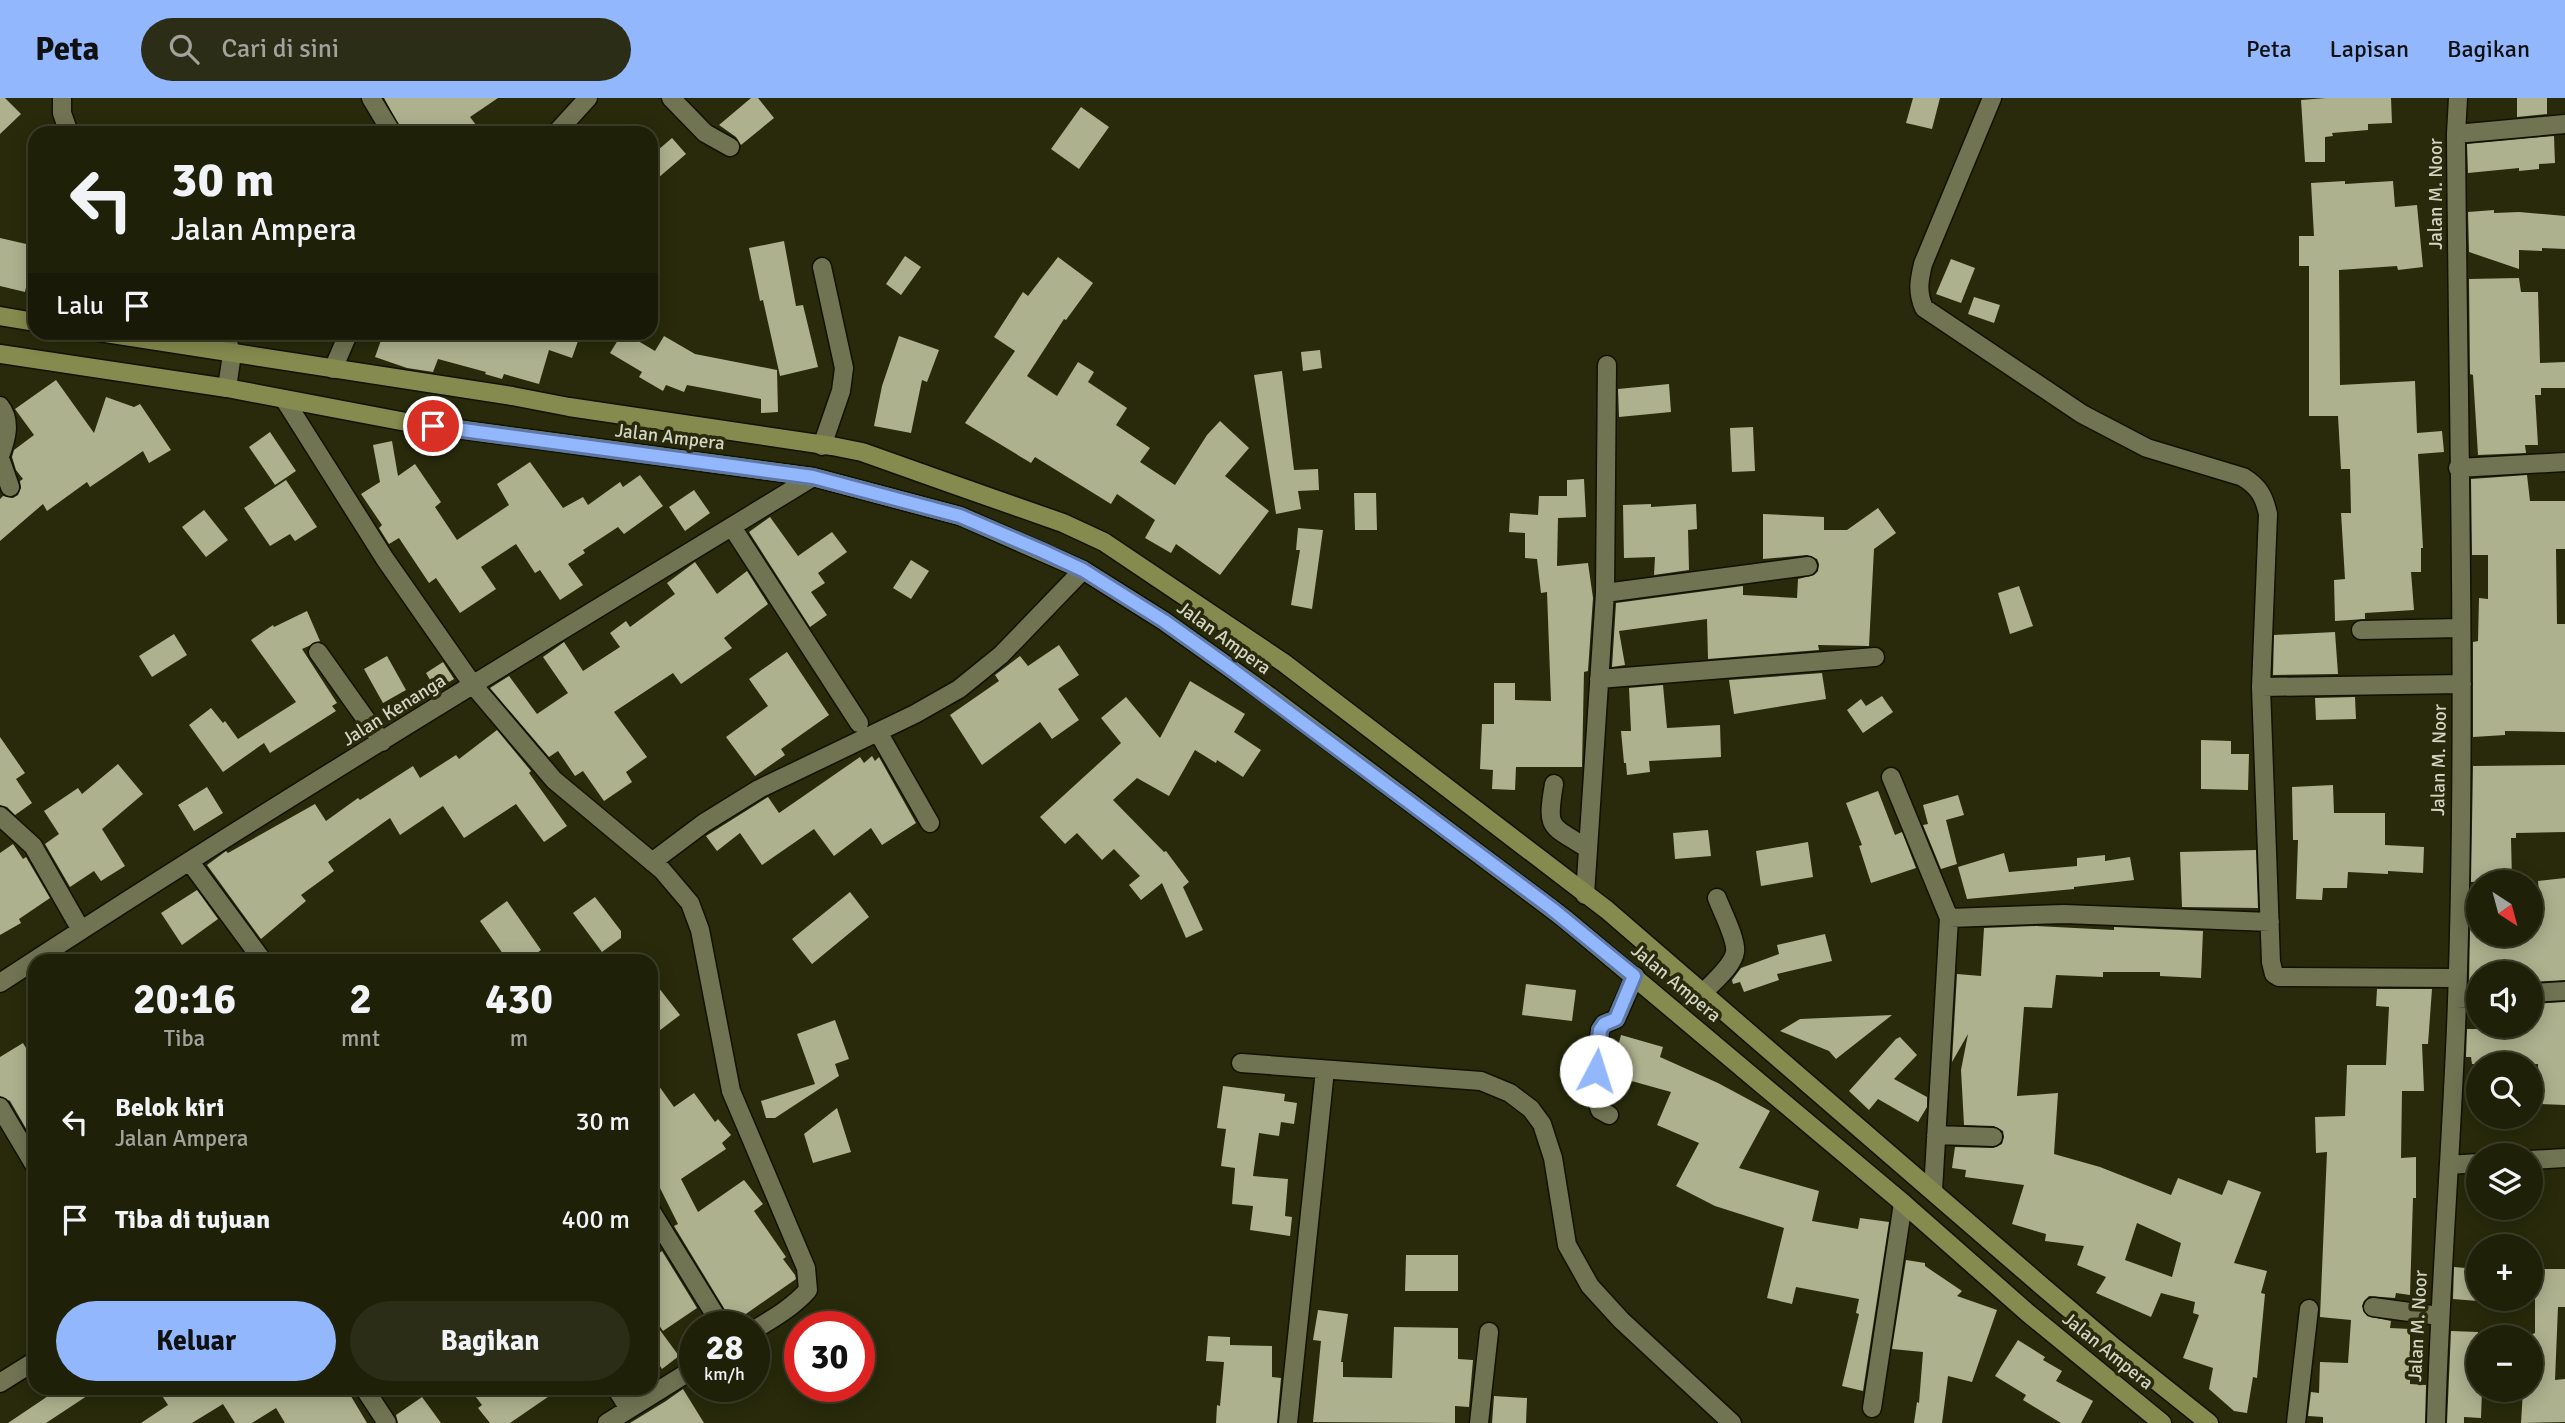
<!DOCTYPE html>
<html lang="id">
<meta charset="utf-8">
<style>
:root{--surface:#1e2008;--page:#2b2d16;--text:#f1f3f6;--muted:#a1a39c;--line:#3c3e29;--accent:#92b7fd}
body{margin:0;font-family:Signika,sans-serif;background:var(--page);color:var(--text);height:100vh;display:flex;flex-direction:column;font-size:26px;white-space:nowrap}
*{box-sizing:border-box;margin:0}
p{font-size:23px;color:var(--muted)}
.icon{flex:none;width:38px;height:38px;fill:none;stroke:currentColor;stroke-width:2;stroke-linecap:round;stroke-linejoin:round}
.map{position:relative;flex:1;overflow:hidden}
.sheet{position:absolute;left:28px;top:856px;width:630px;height:441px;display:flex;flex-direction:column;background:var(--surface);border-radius:21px;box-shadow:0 4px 18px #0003,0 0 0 2px var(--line)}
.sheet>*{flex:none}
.hud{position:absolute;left:28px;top:28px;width:630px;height:214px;border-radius:21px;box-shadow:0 4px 18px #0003,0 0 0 2px var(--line);background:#1e2008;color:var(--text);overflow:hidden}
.needle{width:46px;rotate:144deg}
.tools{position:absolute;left:2466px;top:772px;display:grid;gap:14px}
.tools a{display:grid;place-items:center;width:77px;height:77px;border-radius:50%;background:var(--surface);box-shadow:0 4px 18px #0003,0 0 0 2px var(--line);font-size:35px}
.speed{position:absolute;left:679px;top:1213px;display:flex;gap:14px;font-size:35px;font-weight:700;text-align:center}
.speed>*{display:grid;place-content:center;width:91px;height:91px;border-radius:50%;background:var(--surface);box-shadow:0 4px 18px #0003,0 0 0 2px var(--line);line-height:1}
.speed small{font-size:18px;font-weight:400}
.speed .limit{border:10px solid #d22;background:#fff;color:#111}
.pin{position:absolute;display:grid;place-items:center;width:60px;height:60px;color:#fff;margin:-30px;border:4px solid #fff;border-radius:50%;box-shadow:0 2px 7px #0007}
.me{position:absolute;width:77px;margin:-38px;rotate:5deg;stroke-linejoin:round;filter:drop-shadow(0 0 5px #0008)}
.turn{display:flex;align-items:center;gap:24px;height:147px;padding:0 28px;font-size:32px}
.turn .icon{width:91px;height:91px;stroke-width:2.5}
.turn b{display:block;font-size:49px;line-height:60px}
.then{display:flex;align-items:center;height:66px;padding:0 28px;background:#0003;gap:14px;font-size:26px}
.eta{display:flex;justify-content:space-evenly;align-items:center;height:119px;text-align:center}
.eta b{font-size:42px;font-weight:800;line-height:49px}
.action{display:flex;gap:14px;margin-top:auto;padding:14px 28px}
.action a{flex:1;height:80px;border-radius:42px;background:var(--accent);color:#111;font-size:28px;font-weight:800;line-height:80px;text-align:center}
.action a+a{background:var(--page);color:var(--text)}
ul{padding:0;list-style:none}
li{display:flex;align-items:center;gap:21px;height:98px;padding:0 28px}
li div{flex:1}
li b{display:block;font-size:26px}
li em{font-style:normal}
header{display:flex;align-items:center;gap:42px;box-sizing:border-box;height:98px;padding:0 35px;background:var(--accent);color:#111}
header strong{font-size:33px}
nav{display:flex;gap:38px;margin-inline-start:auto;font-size:24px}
.search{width:490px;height:63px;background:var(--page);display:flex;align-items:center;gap:18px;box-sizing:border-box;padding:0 24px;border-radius:38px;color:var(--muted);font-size:26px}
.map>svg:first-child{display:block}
.building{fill:#adb18e;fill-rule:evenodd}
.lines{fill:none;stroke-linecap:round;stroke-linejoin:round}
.minor-casing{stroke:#111200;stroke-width:21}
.primary-casing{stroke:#111200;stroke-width:21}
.minor{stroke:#717453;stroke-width:18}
.primary{stroke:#858a4e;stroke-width:18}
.route-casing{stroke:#5f77a4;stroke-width:18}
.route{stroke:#92b7fd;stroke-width:12}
.labels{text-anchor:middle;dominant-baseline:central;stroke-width:7;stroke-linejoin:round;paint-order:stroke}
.street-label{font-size:19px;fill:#d2d5c3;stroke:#282a0b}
</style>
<header>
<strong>Peta</strong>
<div class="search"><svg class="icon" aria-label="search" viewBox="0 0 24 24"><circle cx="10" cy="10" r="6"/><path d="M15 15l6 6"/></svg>Cari di sini</div>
<nav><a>Peta</a><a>Lapisan</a><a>Bagikan</a></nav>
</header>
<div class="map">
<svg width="2565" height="1325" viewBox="0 0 2565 1325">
<rect width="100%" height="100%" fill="#282a0b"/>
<path class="building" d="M0,0h5l16,16 -21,20z
M384,0h114l-28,19 12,16h-79z
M751,0h7l16,20 -33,27 -5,-8 -17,-12z
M1913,0h27l-8,31 -26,-6z
M2326,0h65l1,25 -24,1v6l-36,3 1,3 -8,1v25h-20l-4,-62z
M2517,0h30v16l-30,3z
M1081,9l28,20 -30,42 -28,-20z
M2554,38l1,27 -16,1v5l-20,2v-3l-51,5 -1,-29z
M672,40l14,16 -35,30v-28z
M2345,83v3l48,-3 2,26 22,-2 6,62 -25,3 -1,-4 -58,4 1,115 75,-4 2,52 25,-2 2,21 -26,2 5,94h-2v24h-10l3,38 -49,3v6l-30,2 -1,-41 11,-1 -4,-66h10l-1,-44h-9l-3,-53h-29v-150h-10v-30h15l-3,-53z
M2494,112v3l25,-1 46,4v33l-23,-1v3l-23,-1v19l-50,-17 -1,-40z
M0,140l35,8 -10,46 -25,-6z
M784,143l12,65 7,-1 15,62 -38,9 -17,-76 -3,1 -11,-53z
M905,158l16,11 -20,28 -15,-11z
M1058,159l35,26 -27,37 -2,-1 -37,57 30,20 21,-34 16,10 -6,10 39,26 -11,17 34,23 -10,14 35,23 32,-50 13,-14 29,27 -24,28 44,35 -49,64 -44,-31 -5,9 -26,-15 10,-18 -38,-26 -6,10 -76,-47 -4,6 -66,-40 50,-72 -21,-14 29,-45 5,4z
M1951,161l24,9 -14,35 -25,-9z
M2519,180l2,14h17l2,71 25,-1v26h-24v7h-6l3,50h-13l1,8 -48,2 -5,-80 -3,-1 -1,-95z
M1974,199l26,8 -6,18 -26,-9z
M384,234h27l24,9 5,-9h129l-1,6 10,3 -6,17 -23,-8 -10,34 -35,-10 -2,5 -17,-5 1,-2 -48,-13 -5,13 -26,-4 -32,-11z
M623,234l32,19 9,-15 31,18 82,16 1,42 -17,1v-14l-74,-14 -3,7 -18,-7 -3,6 -24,-14 3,-5 -32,-19z
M899,238l40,14 -12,32 -5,-2 -11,53 -37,-7 8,-40z
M1320,252l2,18 -19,3 -2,-19z
M1282,273l12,99 24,-1 1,21 -21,1 3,18 -25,5 -22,-139z
M56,282l38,53 12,-36 28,10 6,-3 31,46 -22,13 -6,-12 -53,36 -3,-5 -40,29 -4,-7 -43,37v-42l3,-3 10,2 5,-3 3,-7 -1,-7 3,-2 -7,-9 -4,-13 2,-7 20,-15 -19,-26z
M1669,286l2,28 -52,5 -1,-28z
M1753,329l2,44 -23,1 -2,-44z
M270,334l26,39 -21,14 -26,-38z
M392,343l6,35 17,-12 26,38 -6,5 22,33 52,-35 -12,-21 33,-22 33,46 20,-11 5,8 32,-23 3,5 17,-12 23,31 -39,28 -6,-7 -35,23 2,3 -17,11 15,21 -23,15 -20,-30 -5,3 -19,-29 -35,23 15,22 -36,24 -24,-35 -7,5 -30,-45 -10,6 -10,-16 3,-3 -21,-31 19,-12 -7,-37z
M2527,377l3,26h35v48h-9l1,75h8v108l-60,-1v4l-32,2v-95l5,-1 1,-43 9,1v-44h-16l-1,-76z
M1584,381l2,38 -28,1 -1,48 31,-3 5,35 -5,73 -4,1 -2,95h-66l-1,23 -23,-1 1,-19 -13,-1 2,-45h12v-41h21v17l36,1 -4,-109 -6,1 -4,-34 -12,-1v-25l-16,-1 1,-19 28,2 1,-19h28v-16z
M286,382l31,47 -22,14 -5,-7 -20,12 -26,-38z
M694,392l16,23 -25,18 -16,-24z
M1354,395h22l1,37h-22z
M1651,406v3l45,-3 1,25 -9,1 1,40 -35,5 1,-18 -31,1 -1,-53z
M1878,410l18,25 -22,16 -5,97 -51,-1 1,5 -111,9 -1,-40 -88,12 6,34 -13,2 4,-64 127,-17v9l54,3 1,-19 16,-4 4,-4 1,-7 -2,-5 -10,-4 -44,4v-45l61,3v13h23z
M204,412l24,30 -22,17 -24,-30z
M770,419l28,39 34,-24 15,20 -29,21 7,10 -14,9 16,23 -17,12 -61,-95z
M1298,430l25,2 -11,79 -21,-4 9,-55h-4z
M911,462l18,11 -18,28 -18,-11z
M695,464l22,32 30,-23 21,33 -44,34 8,10 -51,36 -8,-11 -59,39 33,45 -21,15 6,10 -28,19 -21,-30 -8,5 -17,-25 -9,6 -59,-69 19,-12 28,38 31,-21 -25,-36 21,-15 19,29 37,-24 -10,-14 16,-12 4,6 45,-33 -8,-11z
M2019,488l14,40 -23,8 -12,-41z
M307,513l13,30 -18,8 35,54 -5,3 4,5 -66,42 -6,-10 -41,29 -34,-47 22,-17 12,15 2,-2 13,18 58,-37 -45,-62 22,-15 1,2z
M2335,534l3,42 -65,1 1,-40z
M174,536l13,21 -35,22 -13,-21z
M1059,547l20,30 -21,14 21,31 -27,19 -12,-17 -58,43 -32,-50 49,-34 -4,-6 25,-19 8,10z
M787,554l42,63 -48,34 4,6 -30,21 -29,-39 42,-31 -19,-27z
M387,558l19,34 -23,13 -19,-34z
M443,564l11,17 -18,11 -10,-17z
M1822,575l4,26 -92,15 -5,-34z
M1190,583l55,33 -11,18 27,18 -18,27 -26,-17 -1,3 -21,-13 -26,46 -32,-18 -24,22 51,52 2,-1 23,31 -6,5 20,43 -17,8 -24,-55 -21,17 -12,-15 11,-9 -26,-27 -12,11 -25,-27 -12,11 -25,-27 81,-74 -20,-25 25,-21 34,41z
M1663,587l4,43 53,-3 1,32 -72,4 1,11 -23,3 -1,-12h-2l-3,-32h10l-2,-43z
M1882,598l11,16 -30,21 -16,-23 14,-11 5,7z
M2355,599l1,22 -40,1 -1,-22z
M497,632l34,41 -2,2 38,53 -23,16 -28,-38 -52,34 -21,-32 -43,29 -10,-17 -62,44 6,9 -33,24 5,6 -45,38 -54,-74 19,-14 2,2 87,-49 11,17 32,-23 2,2 53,-34 7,12 36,-23 3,4z
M0,639l25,36 -9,6 16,24 -17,12 -8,-8 -7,-2z
M2201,642l30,1v13h18l-1,36 -47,-1z
M872,658l3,5 4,-4 37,66 -34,22 -11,-17 -37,28 -20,-27 -52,36 -22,-32 -23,18 -11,-15 62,-39 11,16 81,-56 4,6z
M118,666l25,30 -41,35 23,37 -24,15 -7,-10 -24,16 -25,-43 14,-10 -15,-23 34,-23 4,6z
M2565,667v67l-49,1v5h-5l1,42 -41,2 2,-116z
M2333,687l1,28h51v32l39,2 -1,26 -35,-2v3l-40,-2 -1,16h-24l-1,12 -26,-1 2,-59h-5l-1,-53z
M207,689l16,26 -29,18 -16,-26z
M1878,693l17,44 7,-3 14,36 -45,15 -12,-37 3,-1 -16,-42z
M1958,697l6,20 -18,5 11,44 -16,5 -18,-44 5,-1 -5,-19z
M1708,732l3,26 -36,3 -2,-26z
M1808,744l5,35 -52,9 -5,-35z
M13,746l10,15 3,-2 24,41 -31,21 2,4 -21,12v-82z
M2256,752l2,58 -76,-1 -2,-55z
M2004,755l5,19 68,-6v-8l28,-3v6l25,-4 4,23 -60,7v2l-107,10 -9,-32z
M2565,780v102l-35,2v-9h-52v13h-9l1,-58h8v6h55l1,-18h7l-3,-35z
M197,792l21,29 -36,26 -21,-32z
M850,794l19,25 -57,47 -20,-25z
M595,799l26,34v7l-19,14 -29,-39z
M507,803l34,49 -15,11h-18l-28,-40z
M2036,828l78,4v-3l89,4 -2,47 -41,-2v-4h-57v5l-47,-2 -4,33 -28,-1 -7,89 41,-3 -4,61 46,13 71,28 7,-17 44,17 6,-15 33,12 -27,71 33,8 -6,22 4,1 -8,84 -4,-1 -6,36 -13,-2 -25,-22 4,-21 -30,-10 16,-43 -6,-2 2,-11 -34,-9 -10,24 -55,-24 10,-16 -29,-12 7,-19 -39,-5 1,-7 -34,-10 12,-39 -59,-8 1,-7 -14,-2 3,-21 38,1 9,-4 2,-7 -1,-6 -9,-5 -30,-1 -3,-55 7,-36 -16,28 5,-88 24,2 3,-48zM2137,1125l44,20 -9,34 -47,-17z
M1825,836l7,27 -55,13 2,6 -35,12 -4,-10 -7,2 -1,-4 9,-12 38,-14 -2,-9z
M651,880l29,37 -29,22z
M1526,886l50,6 -4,31 -50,-6z
M2377,891h55l-4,55h-6l2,47h-22l-1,67 15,-1v41h-3l-3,97 -14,-2 -1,5 -26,-2 -5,5 -2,5 5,10 24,5 -1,7 20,1v55l16,1 -1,38h-102v-6l-15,-1 3,-24 8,1 1,-31 28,1 3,-43 -31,-3 7,-165 -11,1 -1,-36 30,-1 2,-51h39l3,-58 -13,-1z
M2565,904v103l-26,-1 -1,-40h-66l-1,-7h-5l1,-28h11v-3h52v-22z
M1892,917l-56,44 -7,-8 -49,-20 20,-12z
M835,922l14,39 -14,5 4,12 -64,42h-9l-5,-17 54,-17 -18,-50z
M1621,937l42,12 -3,10 58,26 52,28 -31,57 80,23 -7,30 46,8 2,-11 29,4 -26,169 -21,-5 17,-72 -3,-1 3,-14 -63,-12 -4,17 -25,-6 17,-70 -69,-22 -39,-20 23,-43 -42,-18 14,-33 -61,-17z
M1900,939l17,18 -23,24 33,18v10l-9,15 -40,-23 -9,11 -20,-19 47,-52z
M23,945l12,20v81l-25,-43 -10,-5v-39z
M651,977l23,32 20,-14 21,29 3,-3 13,16 -9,8 4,6 -45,30 17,33 46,-32 19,24 -9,7 32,46 -3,2 12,16 1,4 -63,44 -59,-97 4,-2 -27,-54z
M1223,988l62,8 -1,7 13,2 -3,21 -13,-2 -2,14 -20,-3 -6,43 35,3 -3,37 7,1 -2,19 -40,-6 3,-24 -21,-2 3,-36 -14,-2 5,-37 -9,-1z
M837,1010l14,44 -38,11 -9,-29z
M662,1153l35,57 -34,23 -12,-17v-55z
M1406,1157h52v36h-53z
M1906,1162l19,3v3l37,25 -5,5 40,14 -25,72 -24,-6 -6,47h-28l3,-21 2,1 4,-51 -31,-3z
M2454,1169l24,2v32l-25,-2z
M2535,1171h30v38h-7l-3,73 10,-1v43l-44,1 2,-33h7v-55l5,-2z
M1318,1212l30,4 -7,48h2v15l49,1 2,-51 64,1v31l15,1 -4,47 -14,-1v17l-142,-1 8,-81 -8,-1z
M651,1220l28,38 -17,13 -11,-17z
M2451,1233l27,1v58h4l-1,28 -17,-1v6h-17z
M1208,1238l22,1v8l42,1v31l9,1 -4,45h-61l1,-18 3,1 4,-44 -18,-1z
M2018,1242l27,17 -2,3 19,11 -6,10 37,20 -12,22h-20l-38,-23 3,-5 -31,-19z
M60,1290h39l-53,35h-38z
M157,1290h189l21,35h-82l-9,-15 -24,15h-17l-12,-19 -31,19h-51l27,-18z
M469,1290h92l-51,35h-20l-12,-15 4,-3z
M683,1291l21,34h-74l36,-22z
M1494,1298l33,2 -1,25h-34z
M422,1299l19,26h-43l-2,-8z"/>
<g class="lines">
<defs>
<path id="minor" d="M62,0v15l7,20
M371,0l21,35
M671,0l34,35 25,14
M1992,0l-69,166c-4,17 -6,28 1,44l158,106 65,34 96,29c16,10 21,19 25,37l-7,173 10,275 3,12 5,3 178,1
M556,35l32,-35
M2456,36l109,-10
M822,169l22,101 -3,23 -19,55
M224,234l8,22 -5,34
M333,271l16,-37
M284,301l101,160 88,126 81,95 108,90 28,33 10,27 31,161 75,177 2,22c-15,17 -34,28 -54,40
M0,308c12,15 6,34 0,50
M0,360l10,29
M2458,370l107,-6
M732,429l127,196
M1605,495l203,-27
M2361,532l100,-2
M318,554l64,90
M1599,581l276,-22
M2261,589l201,-3
M878,634l52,91
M1891,679l58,141 -16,273
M1554,686c-8,47 -4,40 34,65
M0,718l33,30 48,84
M190,764l73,99
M652,764l52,-39 55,-34 156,-75 44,-25 42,-34 82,-85
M1585,797l20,-302 2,-228
M1949,820l115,-4 206,8
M0,885c267,-175 541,-340 813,-506
M1704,894c9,-10 29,-26 31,-40 2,-12 -13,-41 -18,-54
M2530,895l35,-2
M2457,901l21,-1
M1241,965l240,18 29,12 21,16 11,15 11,34 14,87 23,41 31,34 111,103
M0,1009l35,59
M1609,1017l-9,-5 -6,-18 6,-62 4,-6 12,-5 19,-43
M1936,1037l57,2
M2530,1062l35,-2
M2449,1067l29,-2
M651,1113l71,115
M2373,1209l66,9
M0,1285l35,-22
M364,1290l23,35
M616,1290l13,21
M1872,1310l31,-205
M607,1325l88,-55
M1288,1325l37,-353
M1479,1325l10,-91
M2296,1325l13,-114
M2436,1325c4,-140 16,-280 21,-421 10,-289 1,-578 -1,-868l2,-36"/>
<path id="primary" d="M0,218l35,6
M99,234l413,64 57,11 263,39 30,6 90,32 111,39 41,19 180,121 323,247 436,377 72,61 94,75
M0,256l227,34 179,34 407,55 147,39 123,54 81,51 105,75 296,223 338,284 126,111 133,109"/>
</defs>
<use href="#minor" class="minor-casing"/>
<use href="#primary" class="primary-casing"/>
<use href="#minor" class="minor"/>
<use href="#primary" class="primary"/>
</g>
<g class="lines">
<defs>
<path id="route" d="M433,328l380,51 147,39 82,35 41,19 81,51 63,45 324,242 83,68 -18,43 -12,5 -4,6 -4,41"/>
</defs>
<use href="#route" class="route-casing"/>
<use href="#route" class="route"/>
</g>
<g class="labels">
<g class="street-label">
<text transform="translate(2436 96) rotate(-90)">Jalan M. Noor</text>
<text transform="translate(670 339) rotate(7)">Jalan Ampera</text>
<text transform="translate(1224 540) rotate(36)">Jalan Ampera</text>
<text transform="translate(394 612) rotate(-32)">Jalan Kenanga</text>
<text transform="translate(2439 662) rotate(-89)">Jalan M. Noor</text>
<text transform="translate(1676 885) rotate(40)">Jalan Ampera</text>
<text transform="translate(2418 1228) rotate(-87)">Jalan M. Noor</text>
<text transform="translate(2108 1253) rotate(39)">Jalan Ampera</text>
</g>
</g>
</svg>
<div class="tools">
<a><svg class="needle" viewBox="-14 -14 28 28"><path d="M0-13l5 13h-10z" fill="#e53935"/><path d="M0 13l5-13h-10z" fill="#a1a39c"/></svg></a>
<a><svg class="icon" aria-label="sound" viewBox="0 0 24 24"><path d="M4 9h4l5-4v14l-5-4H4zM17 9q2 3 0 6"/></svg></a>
<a><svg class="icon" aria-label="search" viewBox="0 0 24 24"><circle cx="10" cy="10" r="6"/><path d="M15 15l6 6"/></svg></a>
<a><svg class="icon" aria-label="layers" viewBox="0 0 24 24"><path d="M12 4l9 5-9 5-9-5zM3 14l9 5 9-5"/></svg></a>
<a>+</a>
<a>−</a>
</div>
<div class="speed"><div>28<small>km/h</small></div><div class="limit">30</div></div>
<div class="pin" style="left:433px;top:328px;background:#d93025"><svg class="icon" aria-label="arrive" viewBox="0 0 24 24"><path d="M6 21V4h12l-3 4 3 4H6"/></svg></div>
<svg class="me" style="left:1596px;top:973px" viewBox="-20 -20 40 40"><circle r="19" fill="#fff"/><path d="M0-13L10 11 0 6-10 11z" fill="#92b7fd"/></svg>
<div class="hud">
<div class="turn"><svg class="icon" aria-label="left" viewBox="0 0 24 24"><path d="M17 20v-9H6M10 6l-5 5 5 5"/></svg><div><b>30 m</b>Jalan Ampera</div></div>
<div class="then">Lalu<svg class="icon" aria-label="arrive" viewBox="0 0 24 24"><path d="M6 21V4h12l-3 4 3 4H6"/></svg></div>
</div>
<section class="sheet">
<div class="eta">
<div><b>20:16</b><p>Tiba</p></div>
<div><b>2</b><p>mnt</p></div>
<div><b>430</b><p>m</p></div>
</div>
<ul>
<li><svg class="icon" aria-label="left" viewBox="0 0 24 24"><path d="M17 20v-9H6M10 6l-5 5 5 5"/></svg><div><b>Belok kiri</b><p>Jalan Ampera</p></div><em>30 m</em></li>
<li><svg class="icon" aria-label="arrive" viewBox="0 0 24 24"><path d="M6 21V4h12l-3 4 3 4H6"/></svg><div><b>Tiba di tujuan</b></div><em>400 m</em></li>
</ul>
<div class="action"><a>Keluar</a><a>Bagikan</a></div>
</section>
</div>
